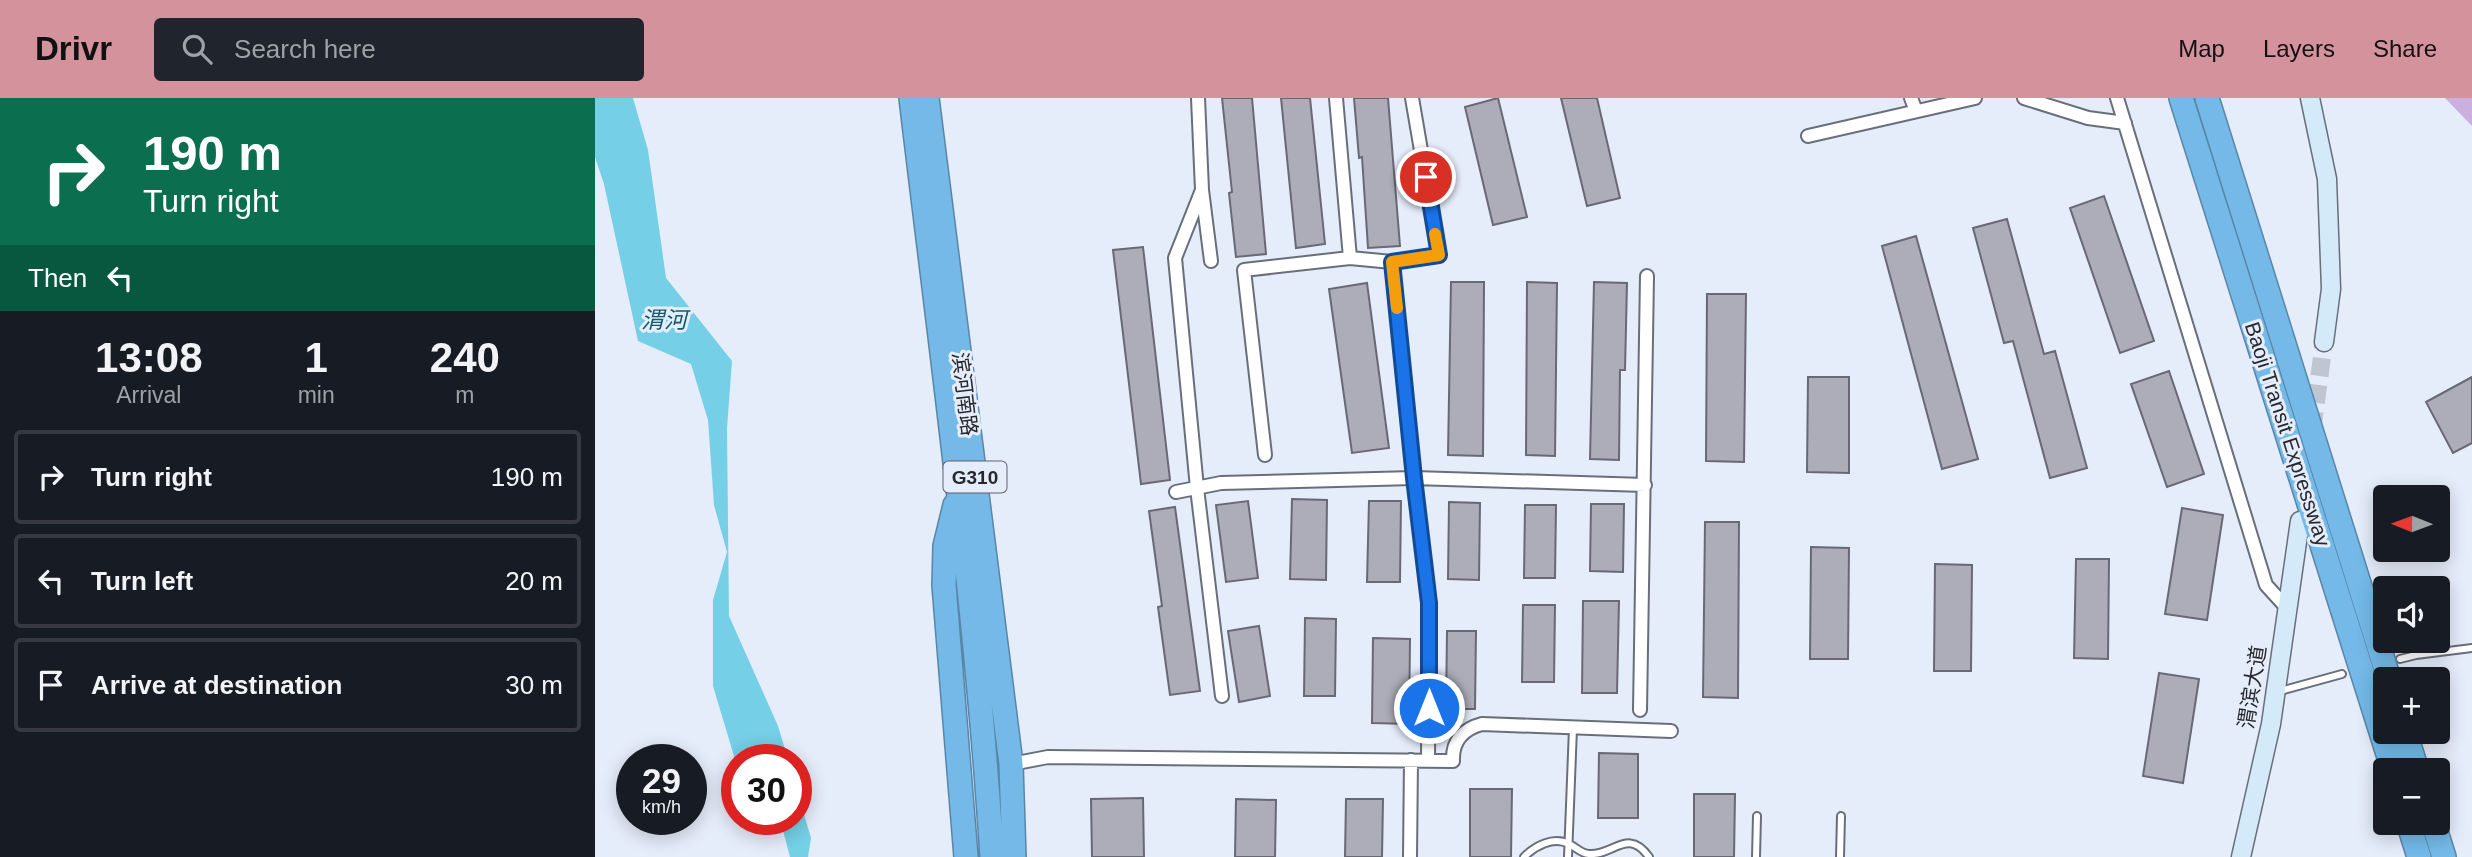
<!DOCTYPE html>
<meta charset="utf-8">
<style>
:root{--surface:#171b24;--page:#20242c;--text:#f1f3f6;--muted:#9ea1a6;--line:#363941;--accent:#d4939c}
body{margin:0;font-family:Arial,"Noto Sans SC",sans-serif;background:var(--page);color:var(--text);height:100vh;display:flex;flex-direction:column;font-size:26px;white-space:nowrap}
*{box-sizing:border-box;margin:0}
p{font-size:23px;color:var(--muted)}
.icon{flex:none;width:38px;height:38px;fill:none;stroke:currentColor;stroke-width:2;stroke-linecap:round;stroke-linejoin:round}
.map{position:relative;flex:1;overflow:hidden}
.sheet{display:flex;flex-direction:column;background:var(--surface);width:595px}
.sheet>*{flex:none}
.top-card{background:#0b6e4f;color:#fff;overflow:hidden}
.needle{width:46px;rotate:271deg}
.controls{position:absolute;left:1778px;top:387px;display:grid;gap:14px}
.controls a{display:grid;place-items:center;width:77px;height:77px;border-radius:7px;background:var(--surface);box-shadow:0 4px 18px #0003;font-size:35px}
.speed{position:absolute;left:21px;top:646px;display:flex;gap:14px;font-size:35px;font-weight:700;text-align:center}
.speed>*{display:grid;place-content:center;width:91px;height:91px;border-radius:50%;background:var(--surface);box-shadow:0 4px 18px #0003;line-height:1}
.speed small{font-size:18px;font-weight:400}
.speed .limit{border:10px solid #d22;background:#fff;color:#111}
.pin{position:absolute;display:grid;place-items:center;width:60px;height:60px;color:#fff;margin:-30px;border:4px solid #fff;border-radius:50%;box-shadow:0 2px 7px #0007}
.me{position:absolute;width:77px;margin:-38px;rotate:0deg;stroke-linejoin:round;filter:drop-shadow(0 0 5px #0008)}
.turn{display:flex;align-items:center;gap:24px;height:147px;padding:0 28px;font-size:32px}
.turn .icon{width:91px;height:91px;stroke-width:2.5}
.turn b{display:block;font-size:49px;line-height:60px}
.then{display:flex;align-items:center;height:66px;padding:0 28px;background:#0003;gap:14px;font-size:26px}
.eta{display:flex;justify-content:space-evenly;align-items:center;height:119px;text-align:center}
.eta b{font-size:42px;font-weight:600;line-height:49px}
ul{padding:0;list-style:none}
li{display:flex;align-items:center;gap:21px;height:94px;margin:0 14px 10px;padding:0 14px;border:4px solid var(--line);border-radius:7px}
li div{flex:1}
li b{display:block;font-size:26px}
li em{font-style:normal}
header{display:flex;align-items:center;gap:42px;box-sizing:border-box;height:98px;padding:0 35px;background:var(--accent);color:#111}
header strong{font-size:33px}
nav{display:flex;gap:38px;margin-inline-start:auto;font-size:24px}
.search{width:490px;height:63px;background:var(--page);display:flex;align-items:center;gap:18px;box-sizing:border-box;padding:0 24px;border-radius:7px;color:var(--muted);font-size:26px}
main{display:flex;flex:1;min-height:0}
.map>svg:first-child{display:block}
.green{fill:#caafdf}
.water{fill:#75cfe6}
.building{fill:#adadba;stroke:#696976;stroke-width:2}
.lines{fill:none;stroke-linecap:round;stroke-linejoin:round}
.secondary-tunnel{stroke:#bfc5d1;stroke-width:18;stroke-dasharray:18 9;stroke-linecap:butt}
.lane-casing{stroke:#686f7a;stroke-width:10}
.street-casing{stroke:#686f7a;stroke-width:16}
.secondary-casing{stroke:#686f7a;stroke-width:21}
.highway-casing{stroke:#5986a7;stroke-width:26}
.lane{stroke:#fff;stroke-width:6}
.street{stroke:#fff;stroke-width:12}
.secondary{stroke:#d5eaf8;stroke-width:18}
.highway{stroke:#74b9e8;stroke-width:23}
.route-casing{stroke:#114b97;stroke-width:18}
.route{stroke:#1a73e8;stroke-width:12}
.slow{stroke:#f59e0b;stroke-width:12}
.labels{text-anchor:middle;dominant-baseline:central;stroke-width:6;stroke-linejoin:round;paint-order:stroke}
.shield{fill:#e5ecfa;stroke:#5f636a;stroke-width:2}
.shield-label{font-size:19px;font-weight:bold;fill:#26282d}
.street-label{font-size:21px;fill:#26282d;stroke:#e5ecfa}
.water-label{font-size:23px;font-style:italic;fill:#0f5c6c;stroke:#e5ecfa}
</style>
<header>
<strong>Drivr</strong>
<div class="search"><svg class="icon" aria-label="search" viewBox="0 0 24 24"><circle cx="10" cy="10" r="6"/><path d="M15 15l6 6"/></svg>Search here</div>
<nav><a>Map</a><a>Layers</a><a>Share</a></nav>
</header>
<main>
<section class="sheet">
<div class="top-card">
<div class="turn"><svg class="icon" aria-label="right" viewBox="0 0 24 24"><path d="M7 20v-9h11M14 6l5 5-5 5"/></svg><div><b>190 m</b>Turn right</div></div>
<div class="then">Then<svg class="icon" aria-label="left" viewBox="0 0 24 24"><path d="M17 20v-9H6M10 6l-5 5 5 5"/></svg></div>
</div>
<div class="eta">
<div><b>13:08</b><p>Arrival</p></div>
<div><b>1</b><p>min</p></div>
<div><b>240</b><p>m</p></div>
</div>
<ul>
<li><svg class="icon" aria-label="right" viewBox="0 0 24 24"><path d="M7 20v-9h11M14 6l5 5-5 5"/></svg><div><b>Turn right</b></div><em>190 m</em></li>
<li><svg class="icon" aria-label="left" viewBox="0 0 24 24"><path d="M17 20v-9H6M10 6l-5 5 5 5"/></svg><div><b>Turn left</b></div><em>20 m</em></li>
<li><svg class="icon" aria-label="arrive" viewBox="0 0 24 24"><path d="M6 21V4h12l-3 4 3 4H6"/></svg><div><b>Arrive at destination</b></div><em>30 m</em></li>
</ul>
</section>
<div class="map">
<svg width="1877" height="759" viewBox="0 0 1877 759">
<rect width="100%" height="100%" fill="#e5ecfa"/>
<path class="green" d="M1850,0h27v28z"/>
<path class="water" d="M0,0h38l15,52 18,128 66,83 -5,67 2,188 49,110 10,33 -51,1v6l-24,-80v-86l14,-48 -13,-47 -6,-85 -17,-56 -53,-23 -34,-157 -9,-27z
M201,689l15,51 -3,19h-18l-10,-38h16z"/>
<path class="building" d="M627,0h30l14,156 -30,3 -7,-64 3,-1z
M686,0h29l15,146 -29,4z
M759,0h34l12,148 -32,2 -6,-91 -3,1z
M903,0l29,119 -34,8 -28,-118z
M966,0h36l23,100 -33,8z
M1509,98l50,145 -34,12 -50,-145z
M1412,121l37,135 11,-3 32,117 -37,10 -37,-137 -9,2 -31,-115z
M1321,138l62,223 -36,10 -60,-223z
M548,149l27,233 -29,4 -28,-234z
M856,184h33l-1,174 -35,-1z
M932,184l30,1 -2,173 -29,-1z
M999,184l33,1 -2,87h-5l-1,90 -29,-1z
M772,185l22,165 -37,5 -23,-164z
M1112,196h39l-2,168 -38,-1z
M1574,273l35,103 -37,13 -36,-103z
M1213,279h41v96l-42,-1z
M1877,279v66l-19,10 -27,-51z
M697,401l35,1 -1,80 -36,-1z
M653,403l10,77 -32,4 -10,-77z
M774,403h32l-1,81h-33z
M854,404l31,1 -1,77 -31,-1z
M996,406h33l-1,68 -33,-1z
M930,407h31l-1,73h-31z
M580,409l25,184 -30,4 -12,-88 4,-1 -13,-95z
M1587,410l41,7 -16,105 -42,-6z
M1110,424h34l-1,176 -35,-1z
M1216,449l38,1 -1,111h-38z
M1481,461h33l-1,100 -34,-1z
M1340,466l37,1 -1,106h-37z
M988,503h36l-2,92h-35z
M928,507h32l-1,77h-32z
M710,520l31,1 -1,77h-31z
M664,528l11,70 -31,6 -11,-71z
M852,533h29l-1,78h-29z
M778,540l37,1 -1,85 -37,-1z
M1564,575l40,6 -16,104 -40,-7z
M1004,655l39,1v64h-40z
M875,691h42l-1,68h-41z
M1099,696h41l-1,63h-40z
M548,700l1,59h-52l-1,-58z
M641,701l40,1 -1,57h-40z
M751,701h37l-1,58h-37z"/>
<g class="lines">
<path class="secondary-tunnel" d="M1710,385l19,-141"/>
<defs>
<path id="lane" d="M1805,561l16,-4 56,-7
M1685,593l62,-17
M929,759c11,-11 29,-21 45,-13 7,3 11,9 20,10 24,2 39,-27 60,3
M973,759l5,-129
M1161,759l1,-41
M1245,759l1,-41"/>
<path id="street" d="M603,0l4,92 9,71
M741,0l14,160
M1316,0l5,13
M1429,0l64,20 37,5
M1522,0l149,487 21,23
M1213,38l167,-38
M607,92l-27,68 22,230 25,208
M797,164l22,216 15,125 -1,157
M670,357l-21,-185 106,-12 42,4 47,-7 -27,-157
M581,394l45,-9 193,-5 231,7
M1045,612l7,-434
M416,666l37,-7 405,4c-1,-20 10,-32 29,-37l189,7
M815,759l1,-97"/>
<path id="secondary" d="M1715,0l17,81 4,110 -7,53
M1646,759l30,-133 29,-203"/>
<path id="highway" d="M316,0c30,253 65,505 81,759
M332,0l84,666 3,93
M1586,0l212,672
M1612,0l182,581
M360,407l-10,41 -1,39 22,272
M1810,634l12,38
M1813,724l11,35
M1838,724l11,35"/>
</defs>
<use href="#lane" class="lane-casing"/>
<use href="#street" class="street-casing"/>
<use href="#secondary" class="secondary-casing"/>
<use href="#highway" class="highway-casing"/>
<use href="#lane" class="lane"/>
<use href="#street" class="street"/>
<use href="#secondary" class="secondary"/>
<use href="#highway" class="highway"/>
</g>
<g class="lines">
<defs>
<path id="route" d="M831,79l13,78 -47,7 22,216 15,125v105"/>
</defs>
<use href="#route" class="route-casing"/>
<use href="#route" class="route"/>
<path class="slow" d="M802,210l-5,-46 47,-7 -4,-21"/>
</g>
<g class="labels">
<rect class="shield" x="348.5" y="363.5" width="63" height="31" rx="5"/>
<g class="shield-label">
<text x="380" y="379">G310</text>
</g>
<g class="street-label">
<text transform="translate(370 296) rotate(83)">滨河南路</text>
<text transform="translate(1693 336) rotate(72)">Baoji Transit Expressway</text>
<text transform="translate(1657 589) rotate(-81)">渭滨大道</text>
</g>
<g class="water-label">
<text x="69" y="222">渭河</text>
</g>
</g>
</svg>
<div class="controls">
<a><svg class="needle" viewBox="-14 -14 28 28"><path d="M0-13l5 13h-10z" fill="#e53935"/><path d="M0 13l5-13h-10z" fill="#9ea1a6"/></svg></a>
<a><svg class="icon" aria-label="sound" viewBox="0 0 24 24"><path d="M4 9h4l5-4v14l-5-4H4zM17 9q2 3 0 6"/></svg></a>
<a>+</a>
<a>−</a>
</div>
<div class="speed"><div>29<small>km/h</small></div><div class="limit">30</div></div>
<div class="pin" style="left:831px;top:79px;background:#d93025"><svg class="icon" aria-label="arrive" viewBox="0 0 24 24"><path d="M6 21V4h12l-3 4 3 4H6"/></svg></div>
<svg class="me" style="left:834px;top:610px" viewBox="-20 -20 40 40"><circle r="17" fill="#1a73e8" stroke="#fff" stroke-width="3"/><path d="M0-11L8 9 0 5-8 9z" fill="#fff"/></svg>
</div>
</main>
